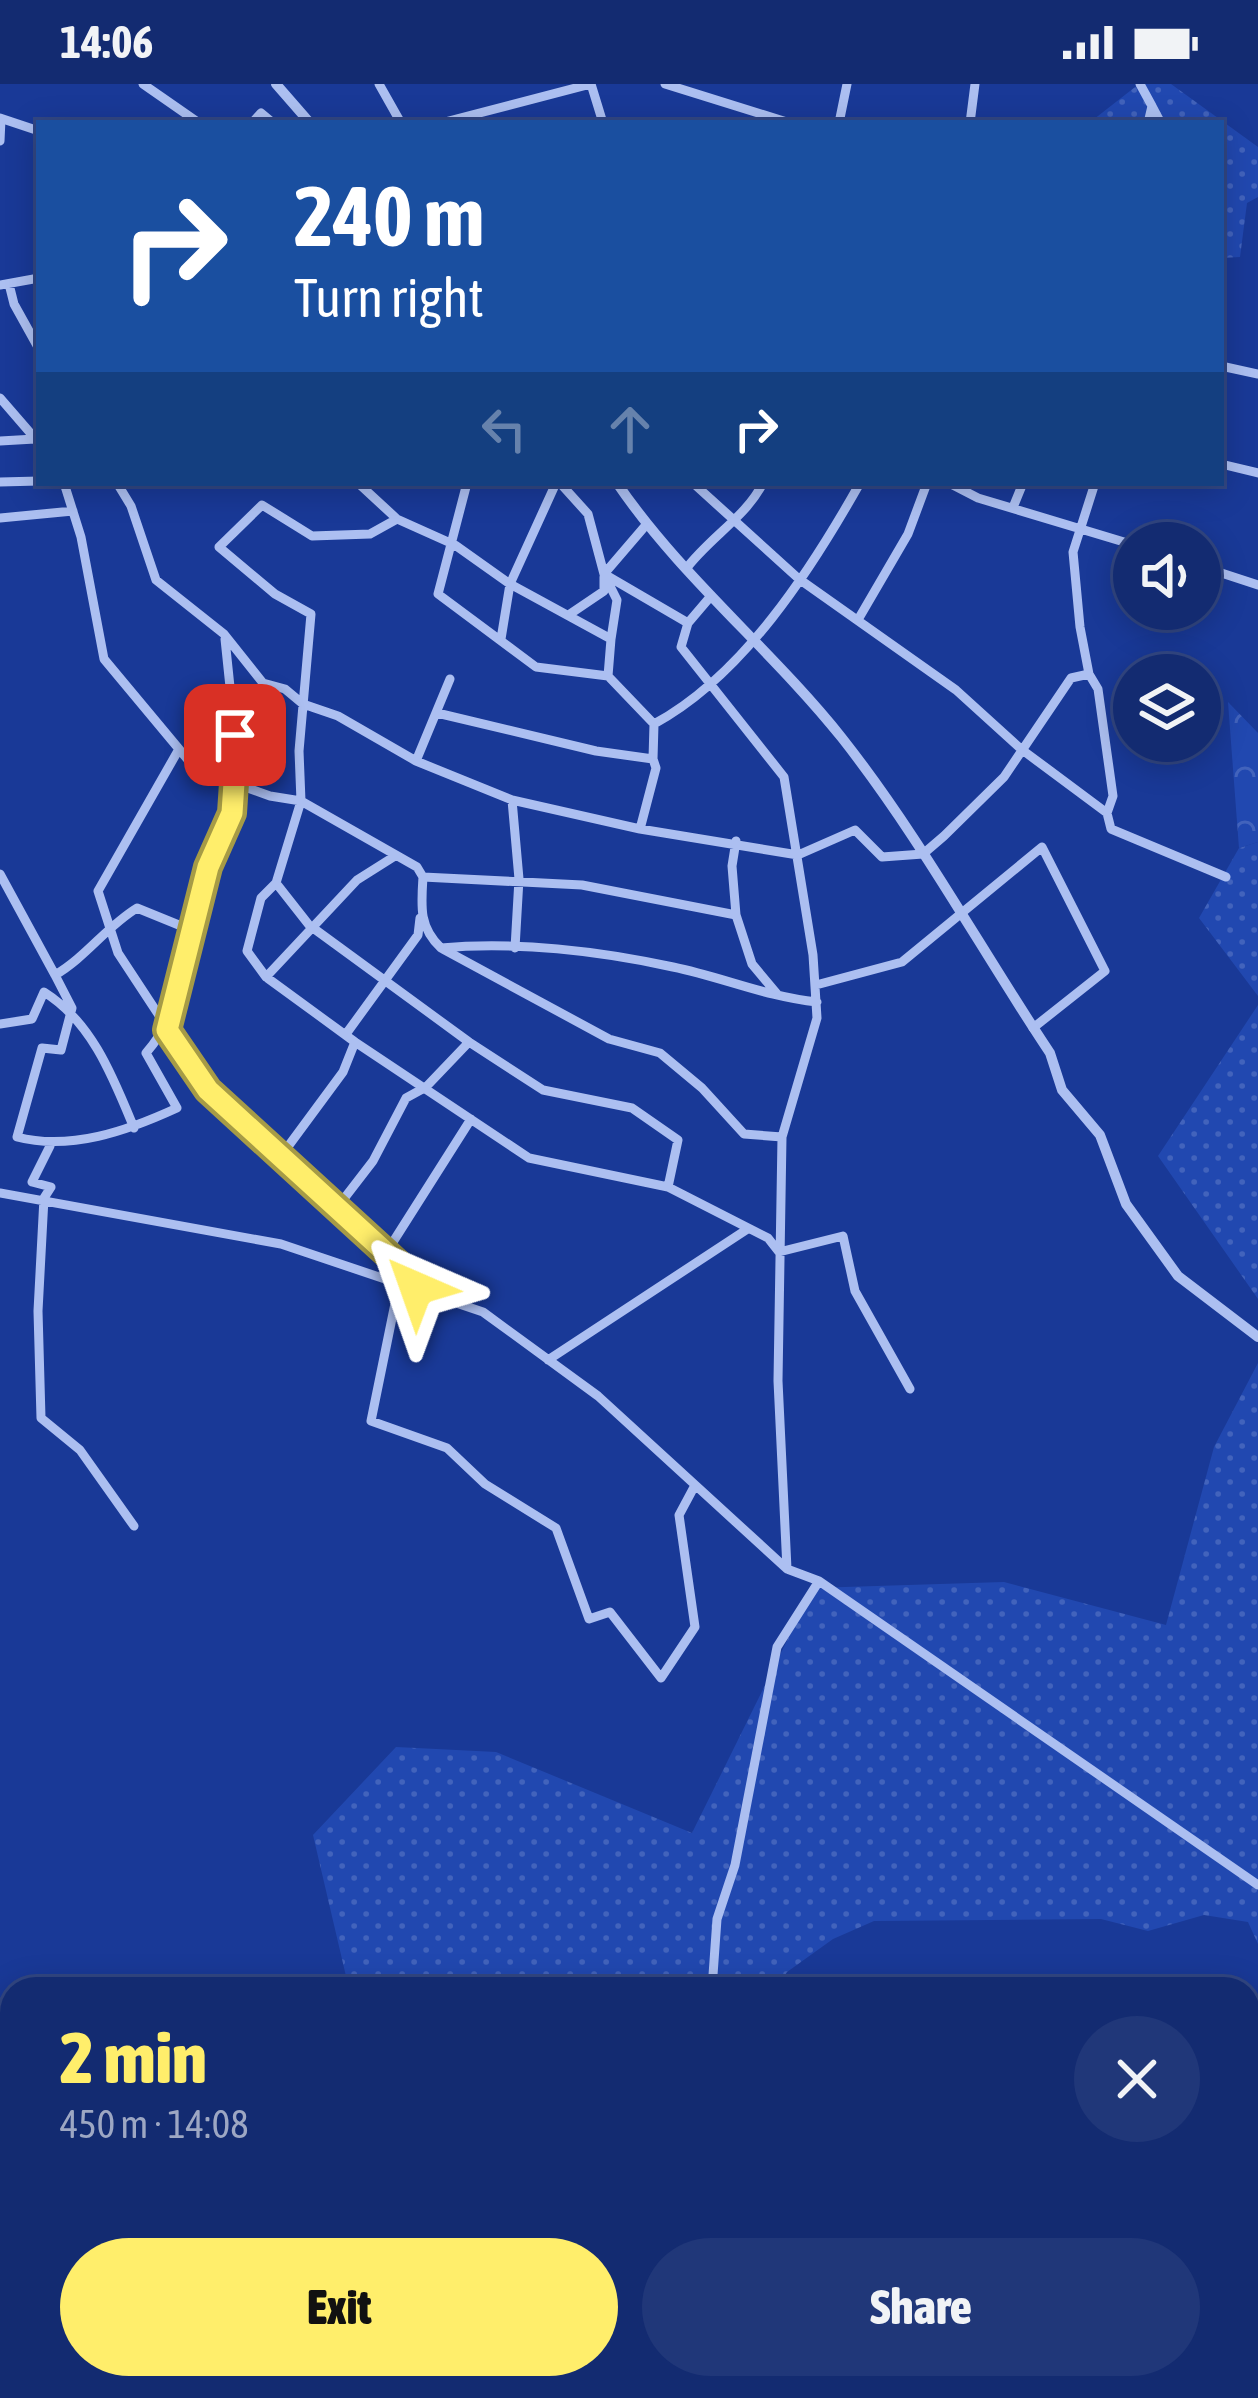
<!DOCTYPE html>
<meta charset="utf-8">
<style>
:root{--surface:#132b71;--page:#203779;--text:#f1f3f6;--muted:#9da7c3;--line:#324784;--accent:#ffee6b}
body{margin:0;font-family:"Asap Condensed",sans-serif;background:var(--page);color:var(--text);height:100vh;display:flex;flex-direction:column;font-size:45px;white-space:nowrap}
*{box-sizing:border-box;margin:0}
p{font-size:39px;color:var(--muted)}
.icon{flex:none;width:66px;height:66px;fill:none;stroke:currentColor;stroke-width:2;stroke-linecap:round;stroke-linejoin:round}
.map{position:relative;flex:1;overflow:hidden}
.details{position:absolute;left:0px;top:1893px;width:1260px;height:423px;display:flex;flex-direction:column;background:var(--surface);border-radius:36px 36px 0 0;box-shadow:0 6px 30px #0003,0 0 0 3px var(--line)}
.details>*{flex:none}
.hud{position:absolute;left:36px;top:36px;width:1188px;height:366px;border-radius:0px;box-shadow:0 6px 30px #0003,0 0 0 3px var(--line);background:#1a4fa0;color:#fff;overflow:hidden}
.controls{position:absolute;left:1113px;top:438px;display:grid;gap:24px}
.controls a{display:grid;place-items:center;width:108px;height:108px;border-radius:50%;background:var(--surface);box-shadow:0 6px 30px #0003,0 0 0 3px var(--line);font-size:60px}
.pin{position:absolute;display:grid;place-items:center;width:102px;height:102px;color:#fff;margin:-51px;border-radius:24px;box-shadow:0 6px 18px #0006}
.me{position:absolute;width:132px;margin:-66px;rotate:317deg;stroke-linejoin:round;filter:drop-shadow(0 0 9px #0008)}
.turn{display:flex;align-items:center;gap:42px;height:252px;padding:0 60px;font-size:54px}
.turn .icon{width:156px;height:156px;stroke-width:2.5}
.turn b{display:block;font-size:84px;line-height:102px}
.lanes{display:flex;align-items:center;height:114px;padding:0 60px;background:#0003;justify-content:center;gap:60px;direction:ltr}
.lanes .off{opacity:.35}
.round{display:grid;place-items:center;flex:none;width:126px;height:126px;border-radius:63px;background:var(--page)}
.overview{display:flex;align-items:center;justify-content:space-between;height:204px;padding:0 60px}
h1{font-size:72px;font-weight:800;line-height:90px;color:var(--accent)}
.primary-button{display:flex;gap:24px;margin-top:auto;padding:24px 60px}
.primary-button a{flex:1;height:138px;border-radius:72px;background:var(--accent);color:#111;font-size:48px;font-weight:800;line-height:138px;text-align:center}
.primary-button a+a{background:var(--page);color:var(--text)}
.status{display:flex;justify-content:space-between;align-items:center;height:84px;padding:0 60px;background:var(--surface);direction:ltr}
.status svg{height:33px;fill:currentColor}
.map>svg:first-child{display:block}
.grass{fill:url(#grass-dots)}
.forest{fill:url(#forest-crowns)}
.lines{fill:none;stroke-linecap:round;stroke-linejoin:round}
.minor{stroke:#acbff1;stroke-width:9}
.tertiary{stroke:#acbff1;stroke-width:10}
.route-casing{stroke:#a69b46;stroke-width:30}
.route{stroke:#ffee6b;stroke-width:21}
</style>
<div class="status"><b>14:06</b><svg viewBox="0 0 49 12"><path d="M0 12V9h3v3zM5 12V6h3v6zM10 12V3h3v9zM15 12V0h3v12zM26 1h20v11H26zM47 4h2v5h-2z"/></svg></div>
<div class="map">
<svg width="1258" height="2314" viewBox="0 0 1258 2314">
<defs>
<pattern id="grass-dots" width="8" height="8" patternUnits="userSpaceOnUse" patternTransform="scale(3)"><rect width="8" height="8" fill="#2148b0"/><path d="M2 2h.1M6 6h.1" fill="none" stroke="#4263bc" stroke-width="1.8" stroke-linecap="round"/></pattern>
<pattern id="forest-crowns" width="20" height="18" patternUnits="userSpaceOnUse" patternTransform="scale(3)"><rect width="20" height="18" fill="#2148b0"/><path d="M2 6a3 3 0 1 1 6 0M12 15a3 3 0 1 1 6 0" fill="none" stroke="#4263bc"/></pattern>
</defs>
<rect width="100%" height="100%" fill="#193997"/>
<path class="grass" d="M1139,0h32l87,63v50l-11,6 -7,54 -19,1v-135h-132z
M1258,758v154l-59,-78 40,-70z
M1258,921v294l-100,-143z
M1258,1279v581l-10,-22 -44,-7 -56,16 -47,-12 -227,2 -41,18 -46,33 -11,17h-427l-36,-154 83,-88 100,5 196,81 121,-245 191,-6 162,43 48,-178z
M1258,1964v350h-464l-26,-8 3,8h-16l1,-6 -20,-4h512v-338z"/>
<path class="forest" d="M1228,618l30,31v109l-19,6z"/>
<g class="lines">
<path class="minor" d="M143,0l56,39
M379,0l22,39
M665,0l125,39
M1140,0l12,22 -4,17
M1152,22l9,17
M0,34l39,13
M252,39l9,-10 12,10
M441,39l150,-39 12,39
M839,39l8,-39
M970,39l5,-39
M0,57l1,-22
M9,200l5,20 25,45
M0,201l39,-7
M1221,282l37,8
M0,314l39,45
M0,357l35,-2
M1221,380l37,9
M0,398l39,-1
M64,399l17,54 23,122 85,102 11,10 70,25 31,5 116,66 6,10 159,8 154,30 -4,-49 4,-25
M117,399l14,23 25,74 68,54 39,49 22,6 18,15 35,12 78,45 96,39 128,29 158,26 57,-25 27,27 41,-3 21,-18 60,-59 67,-99 18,-4
M358,399l39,36
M467,399l-29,111 98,73 72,9
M560,399l28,31 16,60 84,49
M693,399l106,96 157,111 65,59 86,64 4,16 115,48
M949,399l29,15 156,47
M1095,399l-22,69 7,75 9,47 9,15 15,107 -6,17
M1014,421l9,-22
M0,434l73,-7
M1200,482l58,19
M686,485c23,-31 60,-52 77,-86
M711,512l-23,27 -7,24 103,130 29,178 4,63 -35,119
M570,530l34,-23v-14
M859,534l49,-84 19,-51
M501,555l9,-55 46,-101
M611,555l6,-39 -13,-26 42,-49
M437,629l159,38 57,8 3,9 -16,61
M654,640c89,-48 157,-154 206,-241
M179,665l-81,142 20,62 90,137 178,163 31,35
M416,677l34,-82
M512,716l7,79 -4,69
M0,790l55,101
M423,793c-2,30 -4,50 18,71 74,-7 159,3 232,19 49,10 94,30 144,35
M276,799l33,42 160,117
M736,831l16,49 25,30
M196,848l-59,-24c-31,19 -51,49 -82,67l17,33 -11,42 -19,-2 -25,89c53,14 110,-6 160,-29l-31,-55c46,-52 43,-128 65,-191 5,-17 18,-34 21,-52 4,-23 -3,-41 -12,-62l12,-2 3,-11 -10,-96
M441,864l168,91 51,14 42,35 42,46 38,3 -4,244 9,188
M266,893l-19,-26 14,-53 15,-15 25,-82 -2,-50 12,-137 -36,-20 -56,-47 43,-42 50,31 58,-2 27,-15 58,26 55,39 101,55 -3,37 46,48 -1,35
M816,901l86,-23 140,-115 63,124 -72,57
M0,940l32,-5 12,-27c48,30 69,85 90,136
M346,950l72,-99 2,-17
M355,958l174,116 139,29 100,51 11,14 64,-16 12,55 55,98
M50,1062l-18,36 19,5 -7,11 -6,113 3,107 39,32 54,76
M281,1072l62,-84 12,-30 -89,-65 91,-97 38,-24
M0,1109l281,51 202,68 115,84 189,173 32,12 439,304
M336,1125l37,-48 33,-63 20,-11 43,-45 74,48 89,18 46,32 -10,47
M386,1169l85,-134
M399,1200l-28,137 76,27 38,36 71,44 33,91 21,-7 51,66 34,-51 -16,-112 15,-28
M548,1276l198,-130
M712,1905l5,-70 18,-54 42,-218 42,-66
M0,1977l5,50 -5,41
M0,2212l12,12
M645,2304l1,10
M775,2304l45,10
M0,2308l11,6
M60,2314l1,-10
M585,2314l11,-10"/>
<path class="tertiary" d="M276,0l34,39
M617,399c64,94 154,166 225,255 78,99 138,210 208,315l12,37 38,45 26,69 52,72 80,61"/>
</g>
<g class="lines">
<defs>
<path id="route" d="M235,651l-3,11 -12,2 14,35 -2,30 -24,54 -41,163 41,60 198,181 10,17"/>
</defs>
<use href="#route" class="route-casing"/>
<use href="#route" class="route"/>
</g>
</svg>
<div class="controls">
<a><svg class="icon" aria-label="sound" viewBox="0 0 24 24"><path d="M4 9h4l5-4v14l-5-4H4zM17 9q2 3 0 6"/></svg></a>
<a><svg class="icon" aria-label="layers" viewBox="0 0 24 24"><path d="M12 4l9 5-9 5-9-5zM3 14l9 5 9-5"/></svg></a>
</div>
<div class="pin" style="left:235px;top:651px;background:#d93025"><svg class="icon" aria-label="arrive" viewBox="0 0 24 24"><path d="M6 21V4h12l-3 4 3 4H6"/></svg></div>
<svg class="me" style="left:416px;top:1204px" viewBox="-20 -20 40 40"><path d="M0-17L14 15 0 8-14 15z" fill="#ffee6b" stroke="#fff" stroke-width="4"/></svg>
<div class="hud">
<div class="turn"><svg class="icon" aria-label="right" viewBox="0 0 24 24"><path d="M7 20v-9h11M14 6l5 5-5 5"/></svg><div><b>240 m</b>Turn right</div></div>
<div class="lanes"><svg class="icon off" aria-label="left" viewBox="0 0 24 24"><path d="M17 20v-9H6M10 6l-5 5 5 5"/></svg><svg class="icon off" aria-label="ahead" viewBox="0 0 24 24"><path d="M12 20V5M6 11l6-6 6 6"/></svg><svg class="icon" aria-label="right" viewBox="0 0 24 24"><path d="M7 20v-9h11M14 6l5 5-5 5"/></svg></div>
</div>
<section class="details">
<div class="overview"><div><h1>2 min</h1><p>450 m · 14:08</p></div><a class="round"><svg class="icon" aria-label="close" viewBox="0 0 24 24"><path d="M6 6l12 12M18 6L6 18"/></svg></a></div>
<div class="primary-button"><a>Exit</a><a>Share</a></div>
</section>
</div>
